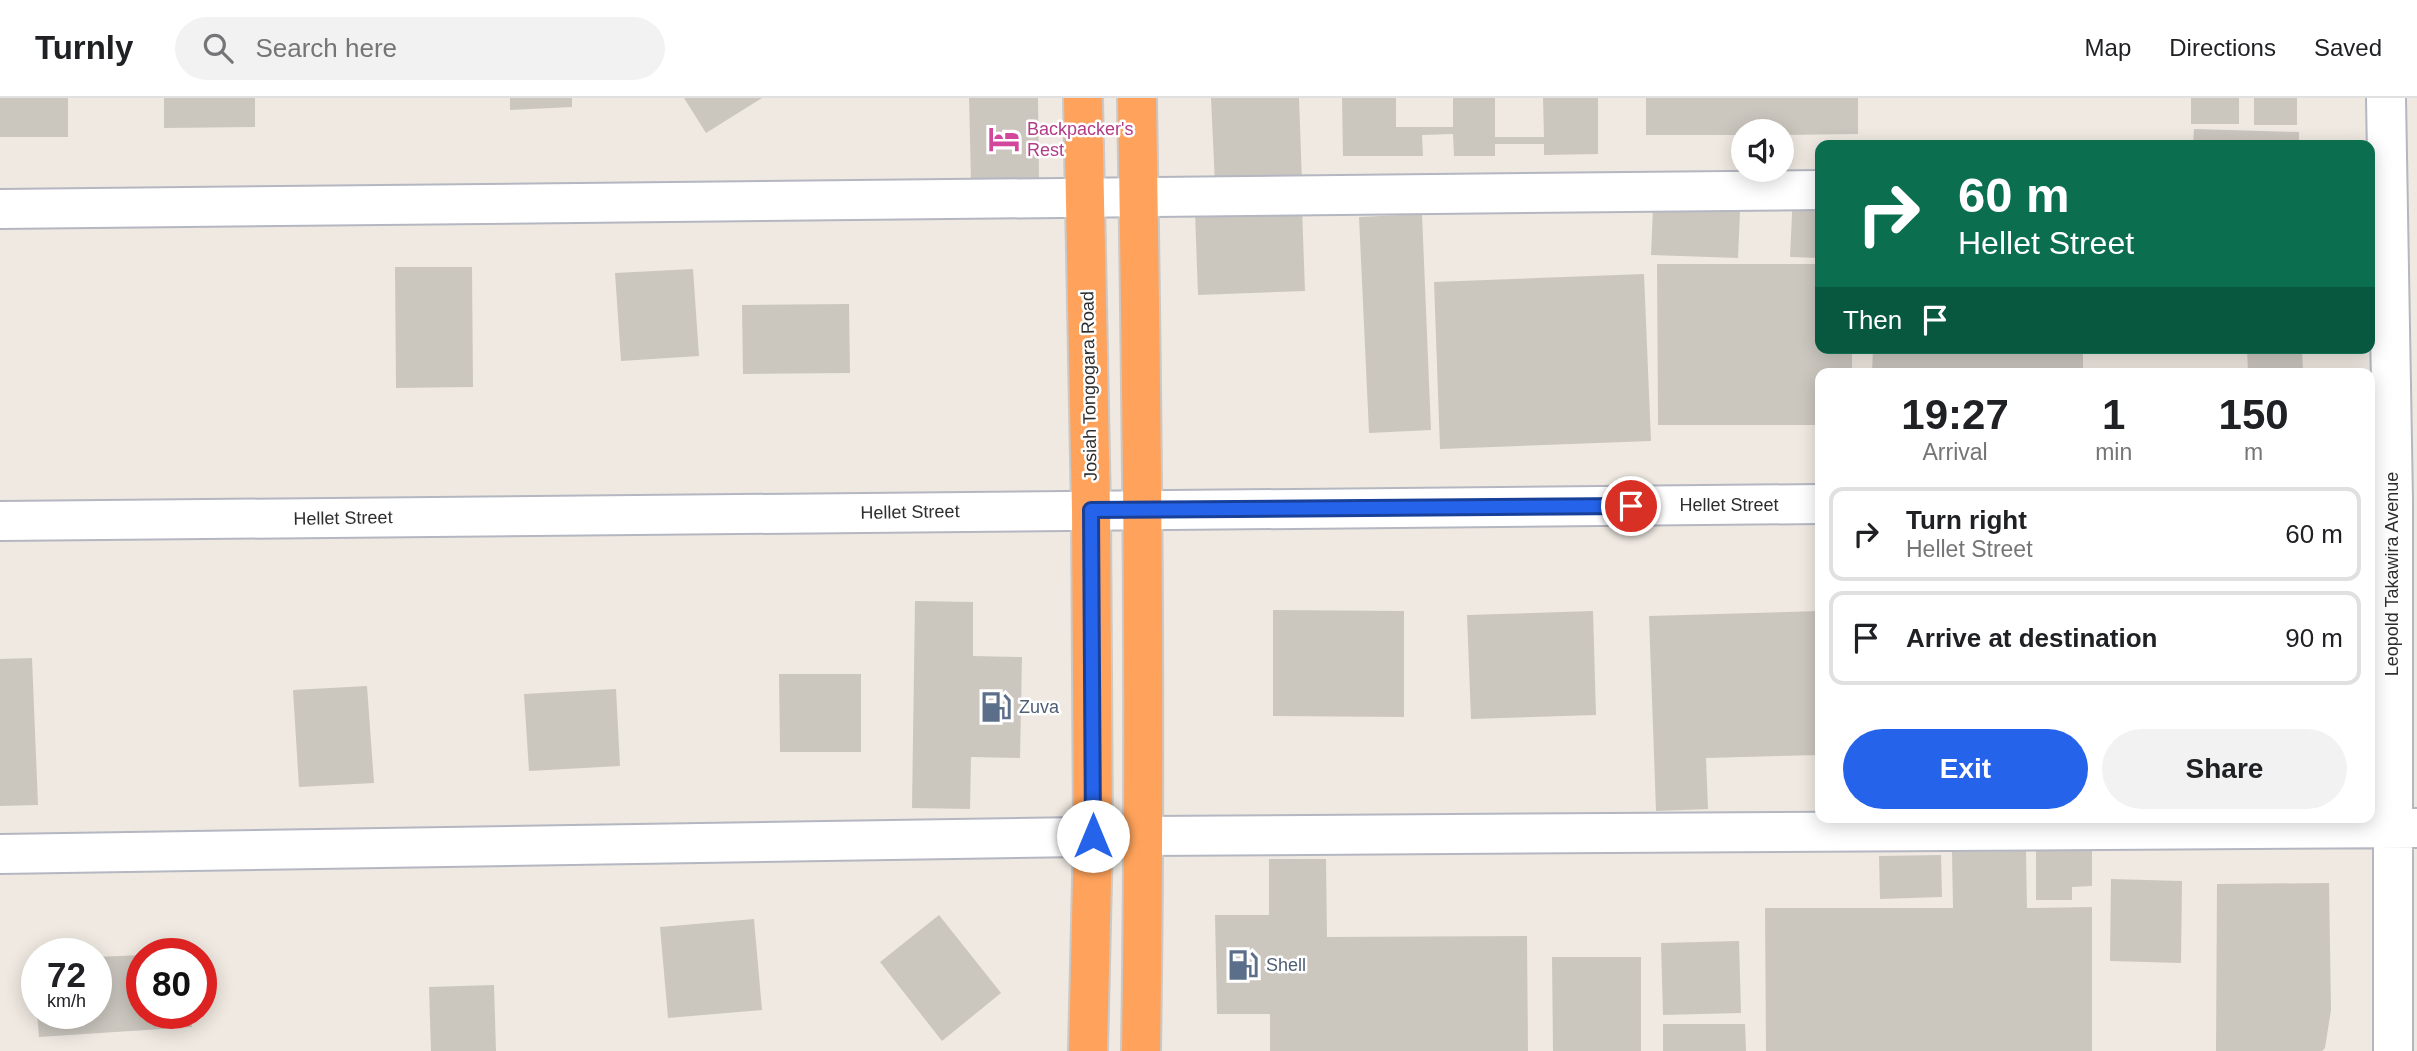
<!DOCTYPE html>
<style>
:root{--surface:#fff;--page:#f2f2f2;--text:#202124;--muted:#757577;--line:#e0e0e0;--accent:#2563eb}
body{margin:0;font-family:Arial,sans-serif;background:var(--page);color:var(--text);height:100vh;display:flex;flex-direction:column;font-size:26px;white-space:nowrap}
*{box-sizing:border-box;margin:0}
p{font-size:23px;color:var(--muted)}
.icon{flex:none;width:38px;height:38px;fill:none;stroke:currentColor;stroke-width:2;stroke-linecap:round;stroke-linejoin:round}
.map{position:relative;flex:1;overflow:hidden}
.drawer{position:absolute;left:1815px;top:270px;width:560px;height:455px;display:flex;flex-direction:column;background:var(--surface);border-radius:14px;box-shadow:0 4px 18px #0003}
.drawer>*{flex:none}
.hud{position:absolute;left:1815px;top:42px;width:560px;height:214px;border-radius:14px;box-shadow:0 4px 18px #0003;background:#0b6e4f;color:#fff;overflow:hidden}
.buttons{position:absolute;left:1731px;top:21px;display:grid;gap:14px}
.buttons a{display:grid;place-items:center;width:63px;height:63px;border-radius:50%;background:var(--surface);box-shadow:0 4px 18px #0003;font-size:35px}
.speed{position:absolute;left:21px;top:840px;display:flex;gap:14px;font-size:35px;font-weight:700;text-align:center}
.speed>*{display:grid;place-content:center;width:91px;height:91px;border-radius:50%;background:var(--surface);box-shadow:0 4px 18px #0003;line-height:1}
.speed small{font-size:18px;font-weight:400}
.speed .limit{border:10px solid #d22;background:#fff;color:#111}
.pin{position:absolute;display:grid;place-items:center;width:60px;height:60px;color:#fff;margin:-30px;border:4px solid #fff;border-radius:50%;box-shadow:0 2px 7px #0007}
.me{position:absolute;width:77px;margin:-38px;rotate:0deg;stroke-linejoin:round;filter:drop-shadow(0 0 5px #0008)}
.turn{display:flex;align-items:center;gap:24px;height:147px;padding:0 28px;font-size:32px}
.turn .icon{width:91px;height:91px;stroke-width:2.5}
.turn b{display:block;font-size:49px;line-height:60px}
.then{display:flex;align-items:center;height:66px;padding:0 28px;background:#0003;gap:14px;font-size:26px}
.eta{display:flex;justify-content:space-evenly;align-items:center;height:119px;text-align:center}
.eta b{font-size:42px;font-weight:800;line-height:49px}
.action{display:flex;gap:14px;margin-top:auto;padding:14px 28px}
.action a{flex:1;height:80px;border-radius:42px;background:var(--accent);color:#fff;font-size:28px;font-weight:800;line-height:80px;text-align:center}
.action a+a{background:var(--page);color:var(--text)}
ul{padding:0;list-style:none}
li{display:flex;align-items:center;gap:21px;height:94px;margin:0 14px 10px;padding:0 14px;border:4px solid var(--line);border-radius:14px}
li div{flex:1}
li b{display:block;font-size:26px}
li em{font-style:normal}
header{display:flex;align-items:center;gap:42px;box-sizing:border-box;height:98px;padding:0 35px;background:var(--surface);border-bottom:2px solid var(--line)}
header strong{font-size:33px}
nav{display:flex;gap:38px;margin-inline-start:auto;font-size:24px}
.search{width:490px;height:63px;background:var(--page);display:flex;align-items:center;gap:18px;box-sizing:border-box;padding:0 24px;border-radius:38px;color:var(--muted);font-size:26px}
.map>svg:first-child{display:block}
.building{fill:#cbc7bf}
.lines{fill:none;stroke-linecap:round;stroke-linejoin:round}
.minor-casing{stroke:#b4b7c1;stroke-width:42}
.highway-casing{stroke:#c9c9c9;stroke-width:42}
.minor{stroke:#fff;stroke-width:38}
.highway{stroke:#ffa35c;stroke-width:38}
.route-casing{stroke:#184099;stroke-width:18}
.route{stroke:#2563eb;stroke-width:12}
.labels{text-anchor:middle;dominant-baseline:central;stroke-width:5;stroke-linejoin:round;paint-order:stroke}
.hotel-label{font-size:18px;fill:#b23c85;stroke:#fff;text-anchor:start}
.street-label{font-size:18px;fill:#2e2e2e;stroke:#fff}
.service-label{font-size:18px;fill:#4e5e75;stroke:#fff;text-anchor:start}
</style>
<header>
<strong>Turnly</strong>
<div class="search"><svg class="icon" aria-label="search" viewBox="0 0 24 24"><circle cx="10" cy="10" r="6"/><path d="M15 15l6 6"/></svg>Search here</div>
<nav><a>Map</a><a>Directions</a><a>Saved</a></nav>
</header>
<div class="map">
<svg width="2417" height="953" viewBox="0 0 2417 953">
<rect width="100%" height="100%" fill="#efe9e1"/>
<path class="building" d="M0,0h68v39h-68z
M164,0h91v29l-91,1z
M510,0h62v9l-62,3z
M684,0h78l-56,35z
M969,0h69l1,83h-68z
M1211,0h88l3,84 -87,3z
M1342,0h54v29h57v-29h42v39h49l-1,-39h55v56l-54,1v-11h-49v12h-41l-1,-22 -31,1 1,21h-80z
M1646,0h212v36l-76,1v-4h-39v4h-97z
M2191,0h48v26h-48z
M2254,0h43v27h-43z
M2194,31l105,3v13h-106z
M1793,95l27,2v63l-30,-1z
M1302,110l3,83 -107,4 -3,-83z
M1653,110l87,3 -2,47 -87,-3z
M1422,116l9,216 -62,3 -10,-216z
M1657,166h163v84h32v25h-32v52h-162z
M395,169h77l1,120 -77,1z
M693,171l6,87 -78,5 -6,-88z
M1644,176l7,167 -211,8 -6,-167z
M849,206l1,69 -107,1 -1,-69z
M1873,250h210v25h-211z
M2247,250h55l1,24 -55,1z
M915,503l58,1v54l49,1 -2,101 -49,-1 -1,52 -58,-1z
M1273,512l131,1v106l-131,-1z
M1593,513l3,104 -125,4 -4,-104z
M1820,513v144l-114,3 2,51 -52,2 -7,-195z
M32,560l6,147 -38,1v-147z
M779,576h82v78h-81z
M367,588l7,97 -75,4 -6,-97z
M616,591l4,77 -91,5 -5,-77z
M2092,746v42l-20,1v13h-36v-55z
M2026,753l1,57 65,-1v144h-326l-1,-143h188l-1,-56z
M1941,757l1,42 -62,2 -1,-43z
M1269,761h57l1,78 200,-1 1,115h-258v-37h-53l-2,-99h54z
M2111,781l71,2 -1,82 -71,-2z
M2329,785l2,127 -6,38 -3,3h-106l1,-167z
M939,817l62,78 -59,48 -62,-79z
M754,821l8,91 -94,8 -8,-91z
M1739,843l2,72 -78,2 -2,-72z
M142,857v58h49l1,14 -153,10 -2,-24h59v-56z
M1552,859h89v94h-88z
M494,887l2,66h-65l-2,-64z
M1663,926h82l1,27h-83z"/>
<g class="lines">
<defs>
<path id="minor" d="M2386,0l7,402v551
M0,111l1820,-19
M0,423l1820,-17
M0,756l1145,-18 1272,-8"/>
<path id="highway" d="M1083,0l8,412 2,327 -5,214
M1137,0c5,318 9,635 4,953"/>
</defs>
<use href="#minor" class="minor-casing"/>
<use href="#highway" class="highway-casing"/>
<use href="#minor" class="minor"/>
<use href="#highway" class="highway"/>
</g>
<g class="lines">
<defs>
<path id="route" d="M1093,738l-2,-326 540,-4"/>
</defs>
<use href="#route" class="route-casing"/>
<use href="#route" class="route"/>
</g>
<defs>
<symbol id="hotel-bare" viewBox="-9 -9 18 18"><path d="M-6-4.5h1.5V1H6V5H4.5V3h-9V5H-6ZM-4 0a1.8 1.8 0 1 1 3.6 0ZM.5 0V-2.5h3Q6-2.5 6 0Z" fill="#d1479c" stroke="#fff" stroke-width="2.5" paint-order="stroke"/></symbol>
<symbol id="fuel-bare" viewBox="-9 -9 18 18"><path d="M-5.5-6h7V0h2V4h1.3V-2.5L3-4.5l.8-.8L6-3V5H2.5V1h-1V6h-7ZM-4.2-4.7v3.2H.2V-4.7Z" fill="#5c6f8a" stroke="#fff" stroke-width="2.5" paint-order="stroke"/></symbol>
</defs>
<g fill-rule="evenodd">
<use href="#hotel-bare" x="982" y="19" width="44" height="44"/>
<use href="#fuel-bare" x="974" y="587" width="44" height="44"/>
<use href="#fuel-bare" x="1221" y="845" width="44" height="44"/>
</g>
<g class="labels">
<g class="hotel-label">
<text x="1027" y="31">Backpacker's<tspan x="1027" dy="21">Rest</tspan></text>
</g>
<g class="street-label">
<text transform="translate(1089 288) rotate(-91)">Josiah Tongogara Road</text>
<text x="1729" y="407">Hellet Street</text>
<text transform="translate(910 414) rotate(-1)">Hellet Street</text>
<text transform="translate(343 420) rotate(-1)">Hellet Street</text>
<text transform="translate(2392 476) rotate(-90)">Leopold Takawira Avenue</text>
</g>
<g class="service-label">
<text x="1019" y="609">Zuva</text>
<text x="1266" y="867">Shell</text>
</g>
</g>
</svg>
<div class="buttons">
<a><svg class="icon" aria-label="sound" viewBox="0 0 24 24"><path d="M4 9h4l5-4v14l-5-4H4zM17 9q2 3 0 6"/></svg></a>
</div>
<div class="speed"><div>72<small>km/h</small></div><div class="limit">80</div></div>
<div class="pin" style="left:1631px;top:408px;background:#d93025"><svg class="icon" aria-label="arrive" viewBox="0 0 24 24"><path d="M6 21V4h12l-3 4 3 4H6"/></svg></div>
<svg class="me" style="left:1093px;top:738px" viewBox="-20 -20 40 40"><circle r="19" fill="#fff"/><path d="M0-13L10 11 0 6-10 11z" fill="#2563eb"/></svg>
<div class="hud">
<div class="turn"><svg class="icon" aria-label="right" viewBox="0 0 24 24"><path d="M7 20v-9h11M14 6l5 5-5 5"/></svg><div><b>60 m</b>Hellet Street</div></div>
<div class="then">Then<svg class="icon" aria-label="arrive" viewBox="0 0 24 24"><path d="M6 21V4h12l-3 4 3 4H6"/></svg></div>
</div>
<section class="drawer">
<div class="eta">
<div><b>19:27</b><p>Arrival</p></div>
<div><b>1</b><p>min</p></div>
<div><b>150</b><p>m</p></div>
</div>
<ul>
<li><svg class="icon" aria-label="right" viewBox="0 0 24 24"><path d="M7 20v-9h11M14 6l5 5-5 5"/></svg><div><b>Turn right</b><p>Hellet Street</p></div><em>60 m</em></li>
<li><svg class="icon" aria-label="arrive" viewBox="0 0 24 24"><path d="M6 21V4h12l-3 4 3 4H6"/></svg><div><b>Arrive at destination</b></div><em>90 m</em></li>
</ul>
<div class="action"><a>Exit</a><a>Share</a></div>
</section>
</div>
